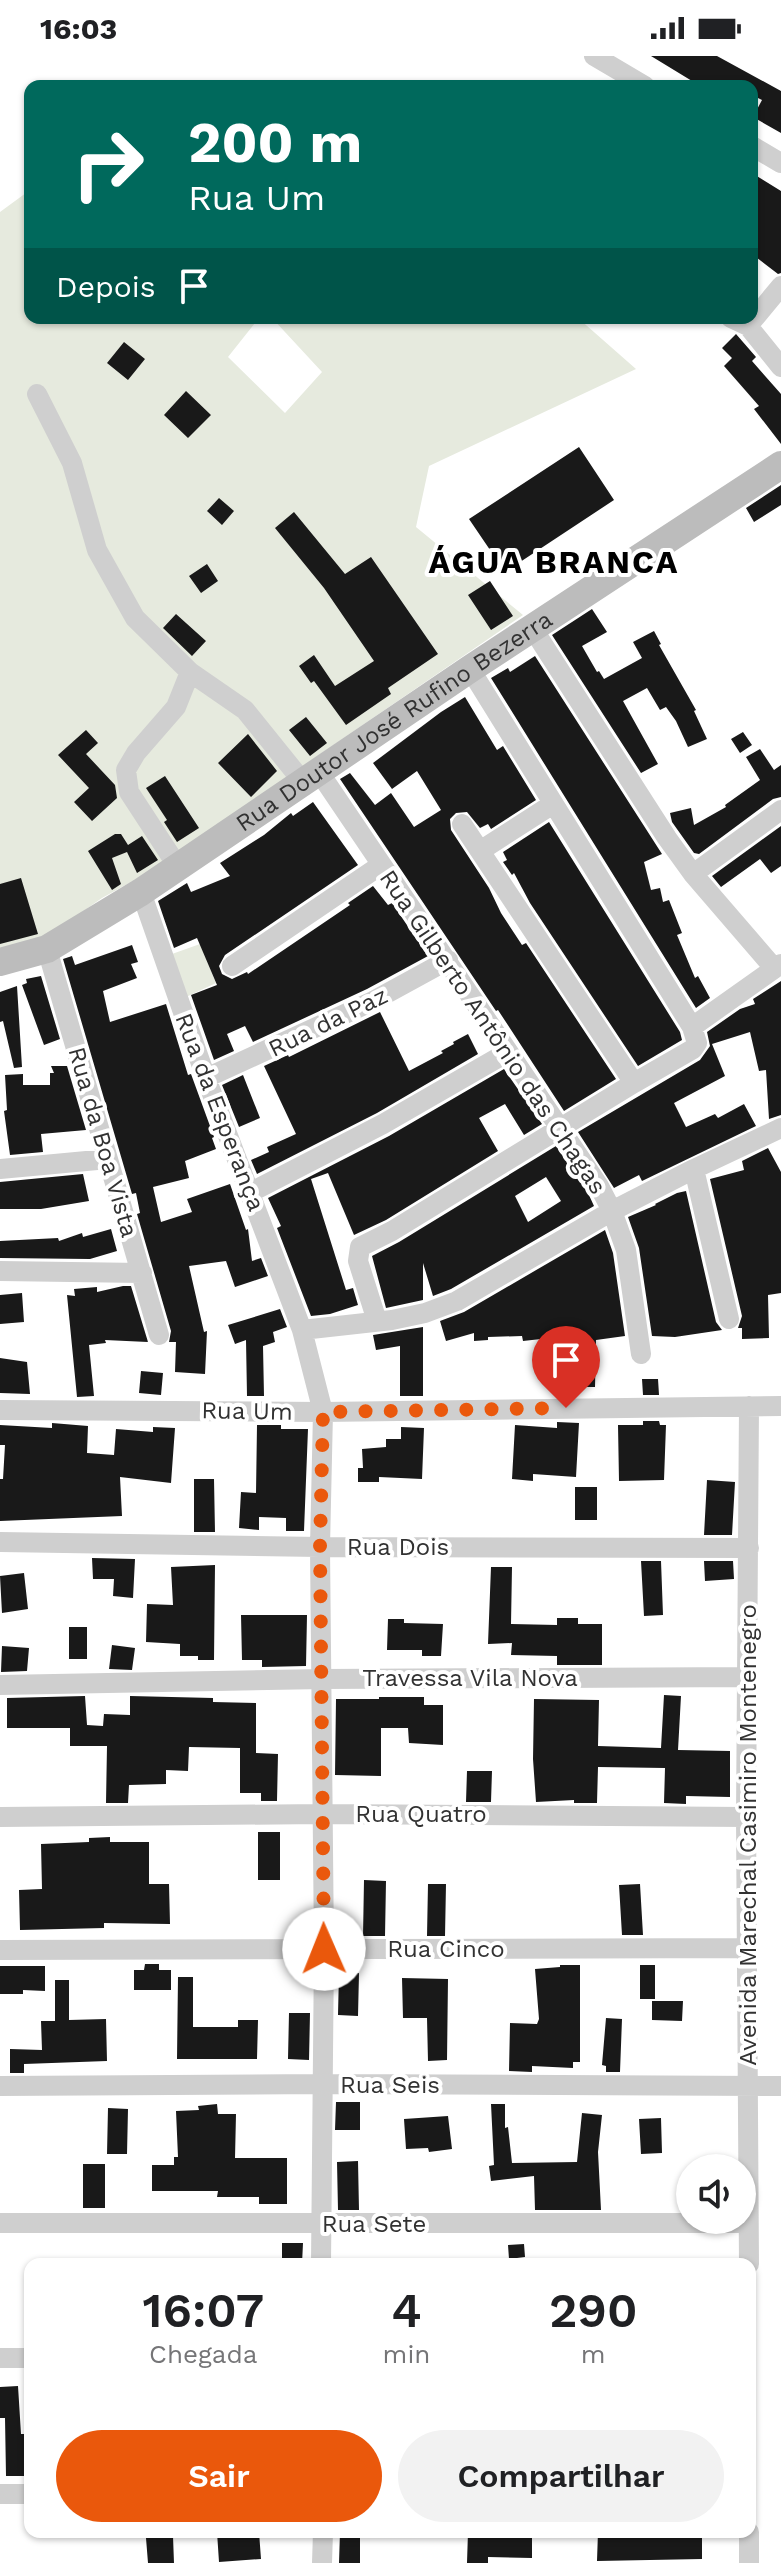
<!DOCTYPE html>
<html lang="pt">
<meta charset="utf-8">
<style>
:root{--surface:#fff;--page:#f2f2f2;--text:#202124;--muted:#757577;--accent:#ea580c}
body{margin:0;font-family:"Work Sans",sans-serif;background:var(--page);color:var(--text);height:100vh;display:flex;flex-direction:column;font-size:30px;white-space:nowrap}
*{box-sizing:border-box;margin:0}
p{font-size:26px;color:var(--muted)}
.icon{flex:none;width:44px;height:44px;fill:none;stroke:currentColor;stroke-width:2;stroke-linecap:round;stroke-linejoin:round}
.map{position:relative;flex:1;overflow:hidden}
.drawer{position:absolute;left:24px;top:2202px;width:732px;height:280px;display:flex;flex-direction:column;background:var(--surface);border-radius:16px;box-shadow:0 2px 6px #0004}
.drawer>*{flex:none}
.hud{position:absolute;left:24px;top:24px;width:734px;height:244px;border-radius:16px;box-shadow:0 2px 6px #0004;background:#00695c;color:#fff;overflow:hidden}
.fabs{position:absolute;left:676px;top:2098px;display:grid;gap:16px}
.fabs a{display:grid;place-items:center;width:80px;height:80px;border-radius:50%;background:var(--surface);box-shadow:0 2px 6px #0004;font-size:40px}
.pin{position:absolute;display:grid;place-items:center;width:68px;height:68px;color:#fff;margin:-82px -34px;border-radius:50% 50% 50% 0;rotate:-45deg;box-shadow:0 0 8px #0007}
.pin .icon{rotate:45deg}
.me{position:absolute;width:88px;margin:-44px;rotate:359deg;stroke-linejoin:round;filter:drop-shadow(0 0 6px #0008)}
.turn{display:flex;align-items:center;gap:28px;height:168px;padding:0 32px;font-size:36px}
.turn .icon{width:104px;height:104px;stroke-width:2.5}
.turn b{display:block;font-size:56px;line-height:68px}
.then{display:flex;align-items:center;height:76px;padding:0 32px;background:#0003;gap:16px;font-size:30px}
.eta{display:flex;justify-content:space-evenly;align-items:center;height:136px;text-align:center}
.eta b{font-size:48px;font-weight:600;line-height:56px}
.action{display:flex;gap:16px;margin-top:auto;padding:16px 32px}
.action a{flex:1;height:92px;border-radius:48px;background:var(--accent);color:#fff;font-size:32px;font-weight:600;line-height:92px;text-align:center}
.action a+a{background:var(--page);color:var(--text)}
.status{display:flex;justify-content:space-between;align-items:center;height:56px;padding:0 40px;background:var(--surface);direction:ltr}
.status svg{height:22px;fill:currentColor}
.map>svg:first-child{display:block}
.green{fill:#e6eade}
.building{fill:#191919;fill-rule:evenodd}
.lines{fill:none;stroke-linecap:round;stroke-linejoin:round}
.street{stroke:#cfcfcf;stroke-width:20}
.secondary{stroke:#bcbcbc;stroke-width:28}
.route{stroke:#ea580c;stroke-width:14;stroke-dasharray:0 25.2}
.labels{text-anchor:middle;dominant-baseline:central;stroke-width:8;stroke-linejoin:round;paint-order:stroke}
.street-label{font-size:24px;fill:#323232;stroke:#fff}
.district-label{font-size:32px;font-weight:bold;letter-spacing:2px;fill:#000;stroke:#fff}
</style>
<div class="status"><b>16:03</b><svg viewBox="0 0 49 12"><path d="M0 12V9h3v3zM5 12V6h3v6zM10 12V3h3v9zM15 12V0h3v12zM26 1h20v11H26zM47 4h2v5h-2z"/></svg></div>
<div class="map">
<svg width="781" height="2507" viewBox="0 0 781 2507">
<rect width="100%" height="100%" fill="#fff"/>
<path class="green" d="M30,134v128h229l-31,39 57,56 37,-41 -50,-54h306l58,51 -207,97 -13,61 107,88 -229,157 -125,89 -67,37 -57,40 -45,13v-739z
M200,888l16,39 -30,14 -14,-43z"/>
<path class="building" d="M651,0h66l64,35v42l-28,-16 9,-17 -10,-5v-9h-63l3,-5z
M752,117l29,18v82l-3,1 -26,-20z
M736,278l20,23 -4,4 29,33v50l-27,-35 5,-3 -35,-40 8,-8 -10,-10z
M124,286l21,17 -17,21 -21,-17z
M186,335l25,24 -23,23 -24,-23z
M579,391l35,53 -109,72 -36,-53z
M781,429v20l-27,17 -8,-14z
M219,442l15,13 -12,14 -15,-14z
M294,456l51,62 26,-17 67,97 -50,34 3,6 -45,31 -32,-44 -3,2 -12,-17 15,-11 21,31 39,-25 -50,-73 -49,-60z
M207,508l11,17 -17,12 -12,-17z
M490,525l23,35 -22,14 -23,-35z
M592,553l15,23 -25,14 15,26 2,-1 5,8 38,-21 -9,-16 21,-11 7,13 -2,1 37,65 -2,1 13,28 -19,8 -12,-26 -10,-14 -6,3 -13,-22 -24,13 35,63 -17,9 -89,-138z
M176,558l30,27 -14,15 -29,-28z
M535,600l127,198 -18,8 7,28 9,-2 3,14 6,-2 13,33 -5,2 18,43 3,-2 12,22 -14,10 -205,-330 17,-10 2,4z
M465,641l32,53 6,-4 33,54 -45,29 -3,-5 -8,4 -13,-16 -11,1 -6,6 1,11 38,58 12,25 21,32 4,-2 90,136 -52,32 -66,-101 -2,1 -156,-232 10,-6 25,32 16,-12 23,34 27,-17 -24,-39 -25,18 -19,-26 68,-51z
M306,661l21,26 -17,13 -21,-26z
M86,674l12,13 -12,11 29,31 2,13 -25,23 -18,-19 15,-14 -31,-33z
M743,676l9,13 -12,8 -9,-14z
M248,678l29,37 -26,26 -33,-34z
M760,693l14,21 7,-5v32l-8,2 -74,55 -5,-1 -22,-31 -2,-9 21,-5 3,17 32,-18 -1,-2 35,-25 -14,-23z
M165,720l34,52 -22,14 -13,-20 3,-2 -21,-32z
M313,746l45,63 -133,90 -6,11 3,8 10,5 15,-7 1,2 102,-69 -2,-2 25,-17 15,19 4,-2 36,53 -61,33 -114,53 -8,-16 -18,8 7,17 -20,9 -23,-65 26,-10 -20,-47 -23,10 -16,-47 29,-18 4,9 39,-16 -10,-13 44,-28 27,-22 2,3z
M549,766l131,210 2,8 -44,26 -108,-163 -16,-30 -2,2 -9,-13 4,-2 -4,-8z
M781,770v40l-10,7 -11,-14 -39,28 -9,-11z
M115,778h6l7,11 14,-9 16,24 -21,13 -10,-21 -15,6 9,26 -9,6 -24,-39z
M21,822l17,56 -38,10v-60z
M132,889l6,17 -7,2 6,14 -34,13 7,31 56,-18 22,71 3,-1 23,63 -2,1 4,11 -31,12 4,17 -36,9 8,35 31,-10 -5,-13 43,-15 16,46 2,-1 4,32 9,-3 7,18 -33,11 -9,-26 -37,5 15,66 3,-1 -2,43 -30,-2 1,-30h-7l2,-11 -34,-117 3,-1 -4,-20 -4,1 -69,-235 9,-3 3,9z
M41,920l19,63 -16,6 -22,-60 5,-2 -1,-4z
M781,925v134l-12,4 -3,-49 -7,1 -9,-39 -38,12 13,32 -51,27 12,24 29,-13 3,4 26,-14 12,22 -114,55 -3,-6 -25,13 -36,-56 122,-72 10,-14 -3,-14 33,-23 15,-5 -2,-5z
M17,930l5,81 -8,1 -11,-47 -3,1v-30z
M380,956l29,59 34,-18 -2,-2 13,-7 -1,-2 15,-8 10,20 -101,59 -120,61 -6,-14 18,-8 -2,-5 29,-13 -32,-68 24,-11 1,2z
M51,1010h16l19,64 -45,4 2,18 -33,3 -6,-44 3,-1 -2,-35 18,-1v11h27v-12h4z
M504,1013l38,55 -18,11 -19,-31 -26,14 19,33 -112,69 -32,15 -26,-62 -17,6 35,111 7,-2 5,17 -28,9 -19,2 -34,-88 4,-2 -13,-28 121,-62z
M243,1019l17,43 -21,9 -17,-42z
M556,1090l32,47 6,13 -143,83 -18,7 -10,-33v37l-37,8 -14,-52 27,-14zM546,1121l15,24 -33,21 -13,-26z
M768,1092l13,24v121l-13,2 1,43 -27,1v-11h-4l4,-12 -32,-137 34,-9 -2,-9z
M83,1118l6,27 -48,8h-41v-27z
M686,1135l30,131 6,8 -47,7 -23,-1 -13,-88 -11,-31 28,-12 -1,-1 22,-11z
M111,1173l6,22 -27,8 -90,-1v-17l58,-3 1,3 23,-8 1,4z
M605,1174l8,23 12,83 -29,4 -1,47h-46l1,-49 -27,3 -1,-5 -34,1v3l-14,1v-8l-28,8 -6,-20 24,-9z
M123,1230h8l17,56 -43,-2 1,3 -17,2 5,51 -17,1 -10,-102 8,1 -1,-7 23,-2v5z
M22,1237l2,29 -24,2v-29z
M280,1253l7,18 -14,5 2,10 -12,4 1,50h-17l-1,-56 -11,4 -7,-19z
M423,1271v69h-23v-50l-24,4 -3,-15z
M0,1302l27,4 3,32 -30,-1z
M141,1315l22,2 -2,22 -22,-2z
M642,1323h16l1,16h-16z
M643,1365h16l1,4h6l-2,55 -45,1 -1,-56h25z
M557,1366l22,1 -3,54 -43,-3v7l-21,-2 3,-54 42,3z
M52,1367l36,3 -1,27 27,2 2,-26 37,3v-5l22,1 -4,55 -51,-6 2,39 -122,5v-42h3l2,-34h-5v-20l52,3z
M257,1369h24v4h27l-4,102h-18v-13l-27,-1v13l-20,-2 2,-36 15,1z
M401,1371l23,1 -2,51 -43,-2v5h-21v-14h5l-1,-19 24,-2v-8h15z
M194,1423h20l1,53h-21z
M707,1424l28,2 -3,53h-28z
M575,1431h22v33h-22z
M92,1502l43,1 -2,39 -20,-2 1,-17h-21z
M641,1505h20l2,54 -19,1z
M704,1505h29l1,18 -29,2z
M215,1509l-1,95h-16v-4h-18v-12l-34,-2 1,-38 26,1 -2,-38z
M491,1511h21l-1,57 46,1v-7h21v6h24v41h-45v-9l-46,-1 1,-12 -24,1z
M24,1517l4,36 -26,4 -2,-37z
M241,1559h66l-1,51 -44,1v-7h-20z
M388,1563h16v4l39,1 -2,32h-19v-6h-35z
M69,1571h18v32h-18z
M112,1589l23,3 -3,22 -23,-1z
M2,1590l27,2 -2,23 -26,1z
M664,1639l17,1 -3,54 52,1v46l-44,-1v8l-22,-1 1,-35 -67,-1 -1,36h-23v-3l-38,2 -3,-43 1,-60 65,1 -1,46 63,2z
M85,1640l2,29 16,1 1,-12 26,1v-19l83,2v4l43,1v50l22,1 -1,47h-16v-8h-21v-45l-51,-1 -1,24 -22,-1v14l-37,1 -1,18h-22l1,-57h-37v-18h-63v-30z
M379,1641h45v8h19v40l-34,-2 -1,-15h-27v48l-46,-1 1,-76h43z
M467,1715h25l-1,31h-25z
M258,1776h22v48h-22z
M110,1781v5h39v42h20l1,40 -66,-1v5l-84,2 -1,-40 23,-1 -1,-45 48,-2v-4z
M364,1824l22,1 -1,55h-22z
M428,1828h18l-1,52h-18z
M640,1828l3,51h-21l-3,-50z
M145,1908h14v6h12v20h-37v-20h10z
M560,1909h20v97h-7v6l-41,-2v6l-23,-1 1,-48 27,1 2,-5 -4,-50 25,-2z
M640,1909h15v34h-15z
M0,1910h45v25l-22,-1v4h-23z
M339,1916l20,1 -1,43 -20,-1z
M178,1921h15v50h45v-7h20l-1,39h-80z
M402,1922l46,1 -1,81 -19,1 -1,-43h-24z
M55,1924h14v40l37,-1 1,42 -83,3v9h-14v-24l32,1 -1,-29h14z
M652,1945h31l-1,20 -30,-1z
M289,1957h21l-1,47 -21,-1z
M606,1962l16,1 -2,53h-14v-6l-4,-1z
M336,2046h24v28h-25z
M217,2048l1,10h18l-1,44h52v46h-28v-7h-42l1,-6h-66v-26h22v-8h4l-2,-46 23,-1 -1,-4z
M491,2048h14v24l3,-1 4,36 65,-1 5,-49 20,2 -4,37 3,58h-66l-1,-34 -43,5 -2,-15 5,-1z
M108,2052l20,1 -1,45h-20z
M448,2060l4,33 -23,3 -1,-4 -22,1 -2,-30z
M661,2062l1,35 -21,1 -2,-35z
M358,2105l1,49h-21l-1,-48z
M83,2108h22v44h-22z
M282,2187h21l-1,21h-20z
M524,2188l1,13 -16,2 -1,-14z
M18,2330l3,48h8l1,42h-24l-1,-58h-5v-31z
M217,2476h42l2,27 -42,3z
M340,2476h20v31h-21z
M468,2476h64v26l-44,-1v6h-21z
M598,2476h104v27l-105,2z
M173,2480l1,27h-26l-2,-25z"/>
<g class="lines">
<path class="street" d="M594,0l51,30
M752,90l29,17
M731,262l17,8 33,41
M748,270l33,-40
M37,338l35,69 25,87 38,68 55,54 55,38 58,72
M533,573l134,209 26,36 81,94
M319,716l280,414 13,25 14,39 15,104
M462,768l172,259
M480,795l73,-47
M178,811l-49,-75 -3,-22 10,-17 40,-46 14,-35
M693,818l88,-64
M141,836l65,186 96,252 21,82 -3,135 4,402 -3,315
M47,893l112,386
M232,910l149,-101
M692,971l89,-63
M206,1022l167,-77 75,-41
M0,1113l108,-10
M694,1113l35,150
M251,1136l132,-68 125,-72
M0,1215l142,2
M377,1265l-19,-60 2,-14 32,-16 242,-148 59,-34 4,-6 -5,-16 -222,-358
M302,1274l90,-10 33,-7 32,-12 155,-90 82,-42 87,-41
M0,1354l323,2 458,-6
M0,1486l320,5 429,1
M0,1629l323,-6 425,-2
M0,1761l321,-3 425,3
M0,1894l747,-2
M0,2030l321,-2 460,2
M0,2167h748
M749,2208l-3,-447 3,-411
M0,2302h30
M0,2438h30
M749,2476v31
M322,2507l1,-31"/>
<path class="secondary" id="s1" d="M0,906l47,-13 94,-57 329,-223 311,-204"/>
</g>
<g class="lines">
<path class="route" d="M324,1893l-4,-402 3,-135 243,-4"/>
</g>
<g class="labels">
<g class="street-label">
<text stroke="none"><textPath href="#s1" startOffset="464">Rua Doutor José Rufino Bezerra</textPath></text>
<text transform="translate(328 966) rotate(-26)">Rua da Paz</text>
<text transform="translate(493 976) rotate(56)">Rua Gilberto Antônio das Chagas</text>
<text transform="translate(220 1056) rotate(69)">Rua da Esperança</text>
<text transform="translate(103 1086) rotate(74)">Rua da Boa Vista</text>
<text transform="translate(247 1355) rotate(1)">Rua Um</text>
<text x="398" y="1491">Rua Dois</text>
<text x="470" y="1622">Travessa Vila Nova</text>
<text x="421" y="1758">Rua Quatro</text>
<text transform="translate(748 1779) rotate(-90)">Avenida Marechal Casimiro Montenegro</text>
<text x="446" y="1893">Rua Cinco</text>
<text x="390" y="2029">Rua Seis</text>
<text x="374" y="2168">Rua Sete</text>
</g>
<g class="district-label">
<text x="554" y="506">ÁGUA BRANCA</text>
</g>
</g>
</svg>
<div class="fabs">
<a><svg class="icon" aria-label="sound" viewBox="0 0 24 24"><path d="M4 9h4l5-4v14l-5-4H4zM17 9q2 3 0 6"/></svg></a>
</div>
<div class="pin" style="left:566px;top:1352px;background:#d93025"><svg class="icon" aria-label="arrive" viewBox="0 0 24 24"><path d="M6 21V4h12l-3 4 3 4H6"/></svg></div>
<svg class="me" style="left:324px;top:1893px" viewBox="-20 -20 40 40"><circle r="19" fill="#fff"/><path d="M0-13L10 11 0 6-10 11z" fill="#ea580c"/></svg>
<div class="hud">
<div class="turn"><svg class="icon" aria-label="right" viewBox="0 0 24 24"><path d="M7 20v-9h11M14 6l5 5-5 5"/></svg><div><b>200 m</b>Rua Um</div></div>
<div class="then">Depois<svg class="icon" aria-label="arrive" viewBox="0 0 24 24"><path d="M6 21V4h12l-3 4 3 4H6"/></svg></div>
</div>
<section class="drawer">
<div class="eta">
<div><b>16:07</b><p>Chegada</p></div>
<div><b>4</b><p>min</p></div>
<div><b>290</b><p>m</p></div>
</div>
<div class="action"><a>Sair</a><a>Compartilhar</a></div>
</section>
</div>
